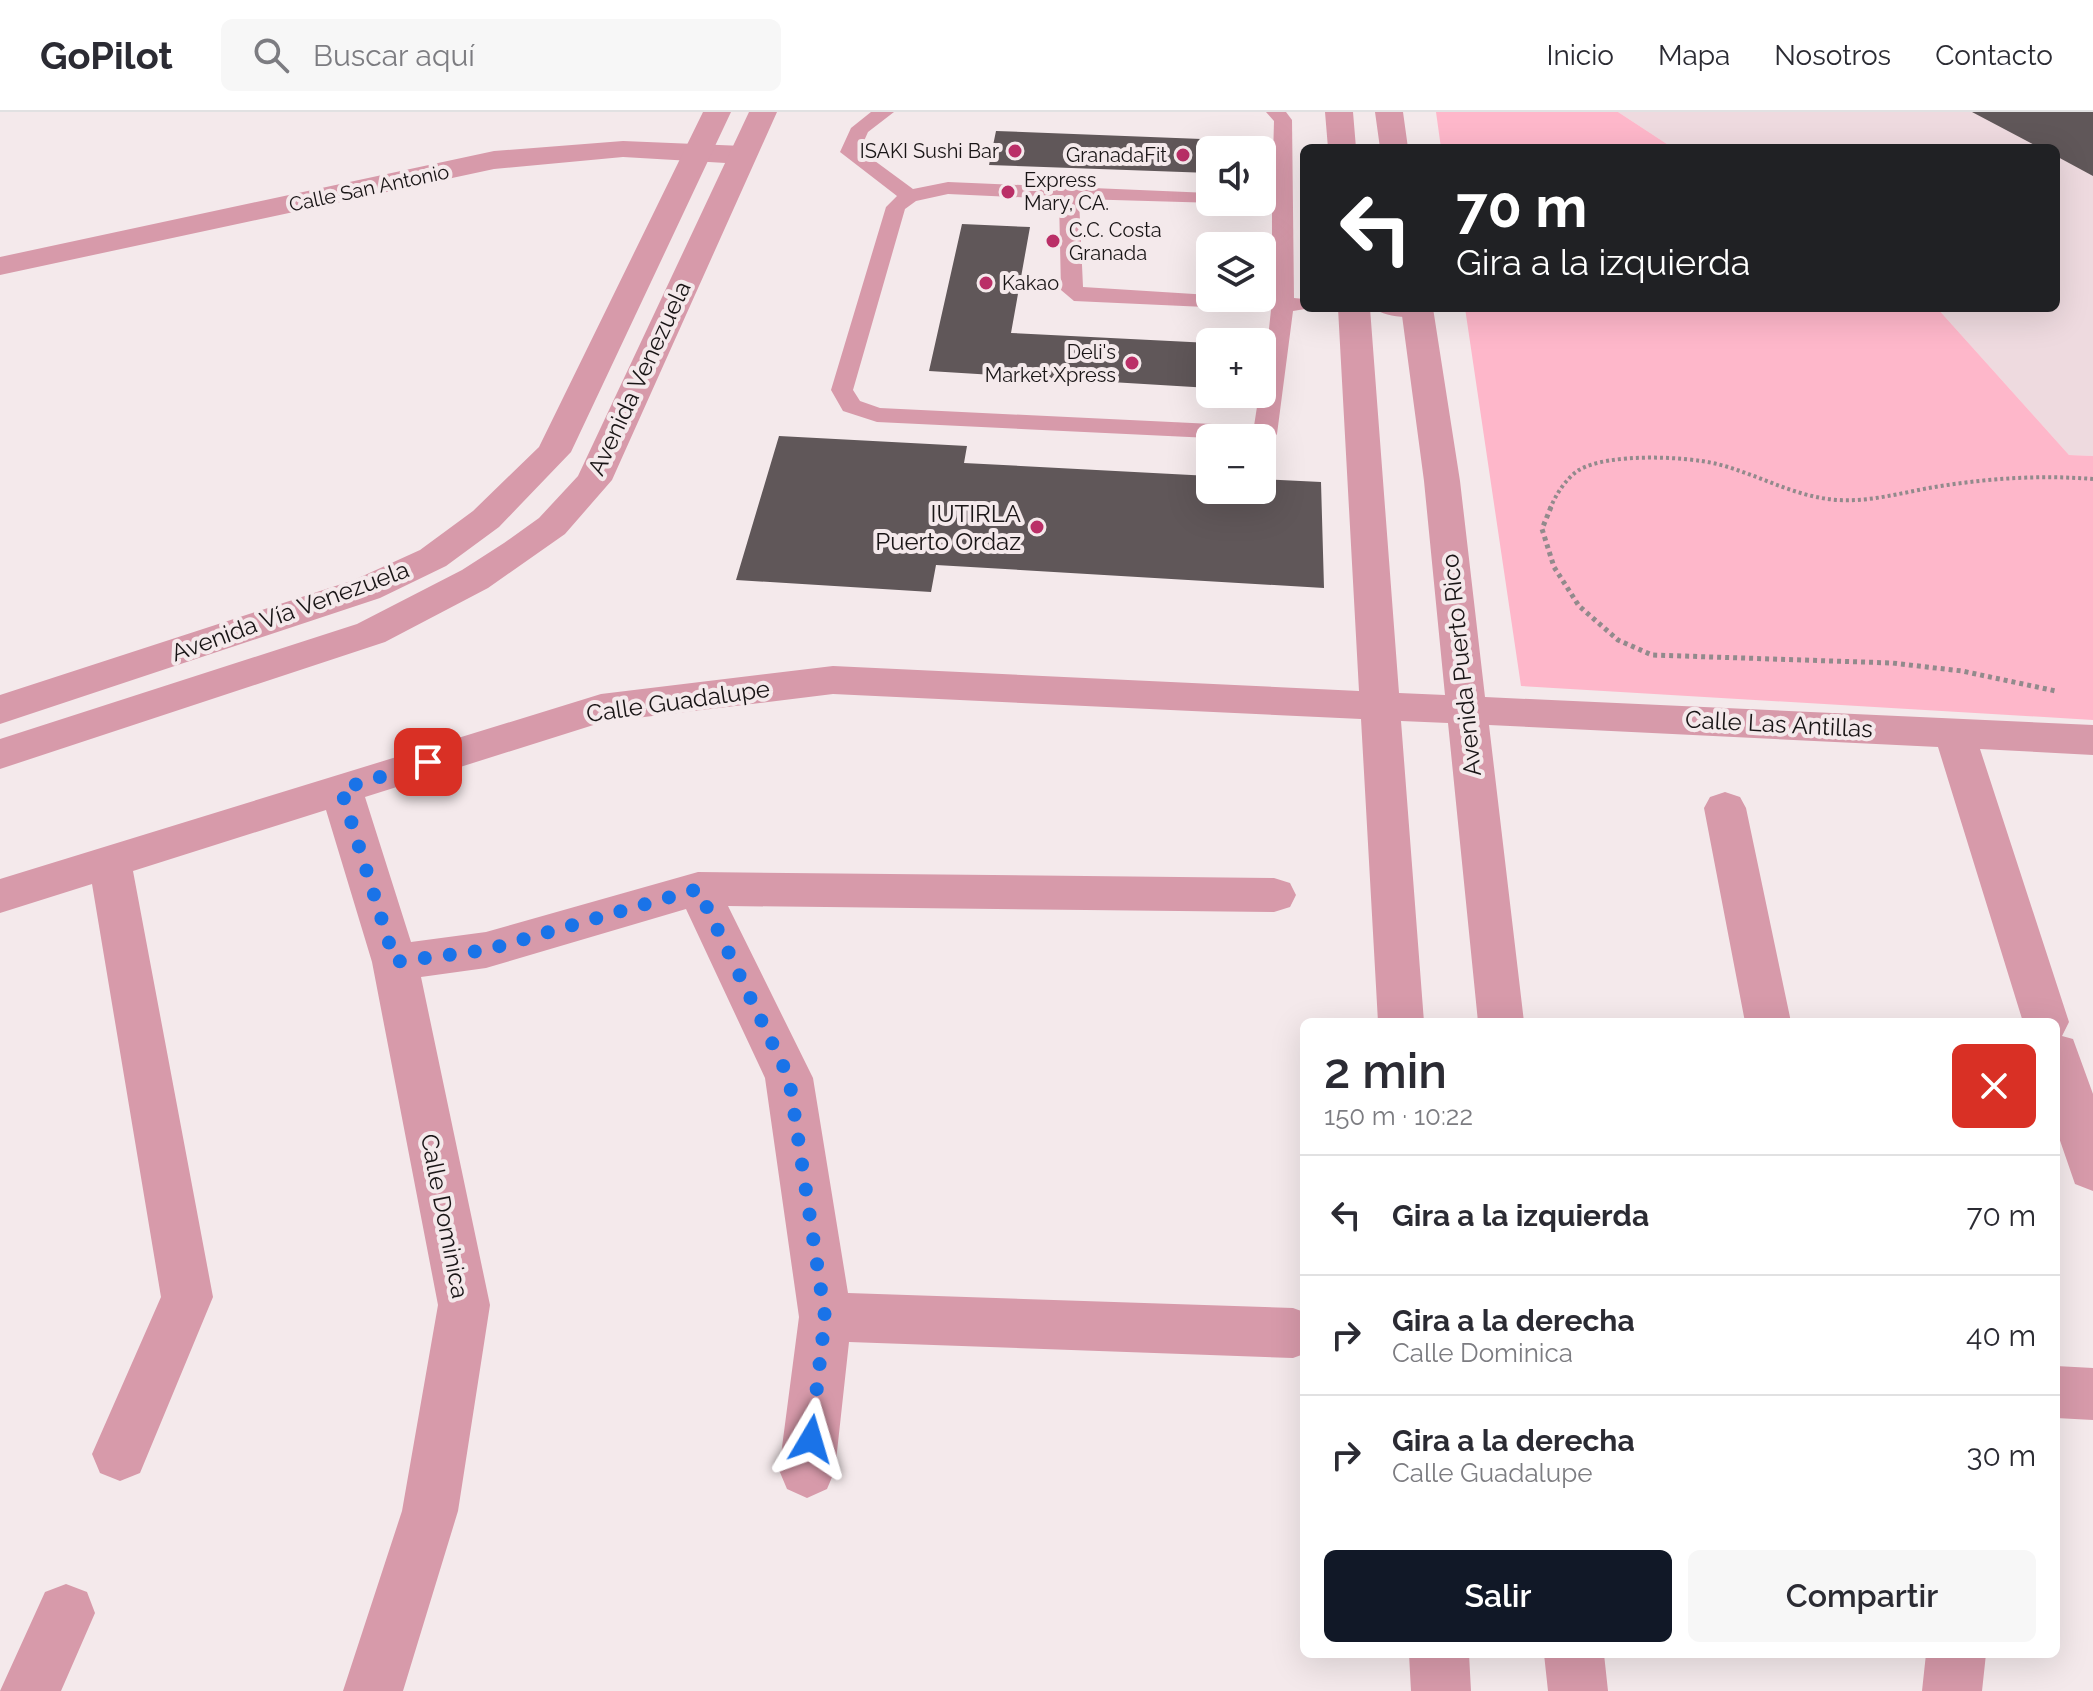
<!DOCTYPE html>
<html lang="es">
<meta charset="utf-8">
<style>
:root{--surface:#fff;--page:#f7f7f7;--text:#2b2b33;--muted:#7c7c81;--line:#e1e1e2;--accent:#111827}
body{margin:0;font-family:Raleway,sans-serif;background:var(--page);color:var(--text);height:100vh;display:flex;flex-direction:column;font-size:30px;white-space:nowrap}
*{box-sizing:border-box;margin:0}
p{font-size:26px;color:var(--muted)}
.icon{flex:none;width:44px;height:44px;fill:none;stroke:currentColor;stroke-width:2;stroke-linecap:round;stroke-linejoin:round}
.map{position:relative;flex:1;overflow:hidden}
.sheet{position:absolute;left:1300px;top:906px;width:760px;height:640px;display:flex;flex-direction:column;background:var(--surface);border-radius:12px;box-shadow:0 8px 32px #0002}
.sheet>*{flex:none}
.banner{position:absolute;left:1300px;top:32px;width:760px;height:168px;border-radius:12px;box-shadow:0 8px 32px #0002;background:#202124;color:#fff;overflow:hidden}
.buttons{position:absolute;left:1196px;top:24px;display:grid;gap:16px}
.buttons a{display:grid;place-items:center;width:80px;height:80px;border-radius:12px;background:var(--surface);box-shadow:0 8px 32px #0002;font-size:40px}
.pin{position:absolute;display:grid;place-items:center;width:68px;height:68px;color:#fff;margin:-34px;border-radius:16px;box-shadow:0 4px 12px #0006}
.me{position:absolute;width:88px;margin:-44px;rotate:7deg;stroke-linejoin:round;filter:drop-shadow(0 0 6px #0008)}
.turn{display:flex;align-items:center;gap:28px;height:168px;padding:0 24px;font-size:36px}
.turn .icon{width:104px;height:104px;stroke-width:2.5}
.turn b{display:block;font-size:56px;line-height:68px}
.round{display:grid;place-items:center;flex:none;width:84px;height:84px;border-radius:12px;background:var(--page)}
.headline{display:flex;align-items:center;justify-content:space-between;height:136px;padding:0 24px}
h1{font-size:48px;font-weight:600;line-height:60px}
.button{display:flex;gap:16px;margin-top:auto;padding:16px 24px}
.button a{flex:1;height:92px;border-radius:12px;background:var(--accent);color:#fff;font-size:32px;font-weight:600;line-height:92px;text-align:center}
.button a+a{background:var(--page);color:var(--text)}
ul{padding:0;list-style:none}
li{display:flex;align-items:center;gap:24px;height:120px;padding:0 24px;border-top:2px solid var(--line)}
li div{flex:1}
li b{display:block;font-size:30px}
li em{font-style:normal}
header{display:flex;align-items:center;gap:48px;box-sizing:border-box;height:112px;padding:0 40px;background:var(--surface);border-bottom:2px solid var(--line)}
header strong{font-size:38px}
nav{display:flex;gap:44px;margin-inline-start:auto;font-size:28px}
.search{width:560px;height:72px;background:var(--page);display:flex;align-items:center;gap:20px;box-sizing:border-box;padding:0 28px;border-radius:12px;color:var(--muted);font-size:30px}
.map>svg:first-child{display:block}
.built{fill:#eedadf}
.green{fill:#feb7ca}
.building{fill:#605759}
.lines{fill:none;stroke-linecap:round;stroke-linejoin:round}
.path-far1{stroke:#928a8c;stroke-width:4;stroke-dasharray:3 3;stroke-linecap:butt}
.path{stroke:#928a8c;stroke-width:5;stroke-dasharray:4 4;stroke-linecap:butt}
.service{fill:#d79aaa;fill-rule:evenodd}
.minor{fill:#d79aaa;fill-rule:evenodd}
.tertiary{fill:#d79aaa;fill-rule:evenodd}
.route{stroke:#1a73e8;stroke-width:14;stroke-dasharray:0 25.2}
.poi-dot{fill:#ba2f67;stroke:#f4e9eb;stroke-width:3}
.labels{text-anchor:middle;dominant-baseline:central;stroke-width:8;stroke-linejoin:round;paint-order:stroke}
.far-poi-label{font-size:20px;fill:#191516;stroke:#f4e9eb;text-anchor:end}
.far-street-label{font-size:20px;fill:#191516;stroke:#f4e9eb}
.street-label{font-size:24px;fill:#191516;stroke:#f4e9eb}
.poi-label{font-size:24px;fill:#191516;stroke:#f4e9eb;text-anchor:end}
</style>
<header>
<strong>GoPilot</strong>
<div class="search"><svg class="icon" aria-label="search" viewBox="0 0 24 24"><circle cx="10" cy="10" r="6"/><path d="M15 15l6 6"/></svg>Buscar aquí</div>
<nav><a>Inicio</a><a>Mapa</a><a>Nosotros</a><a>Contacto</a></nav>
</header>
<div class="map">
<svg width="2093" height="1579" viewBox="0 0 2093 1579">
<rect width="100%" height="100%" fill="#f4e9eb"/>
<path class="built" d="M1618,0h475v344l-24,-1 -132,-147h119v-160h-383z"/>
<path class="green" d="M1436,0h182l55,36h-232z
M1465,196h472l132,147 24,1v264l-572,-34z"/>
<path class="building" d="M1972,0h121v64l-37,-20v-8h-16z
M996,19l282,11 1,34 -17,-1v-25h-52v23l-221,-8z
M962,112l68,3 -19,106 199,10v45l-281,-17z
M779,324l188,10 -3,17 246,13v14h52v-11l59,3 3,106 -388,-23 -5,27 -195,-12z"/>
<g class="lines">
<path class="path-far1" d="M1550,397c5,-13 16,-31 29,-39 28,-17 106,-14 138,-6 41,10 79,34 122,36 35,2 68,-9 102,-14 51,-8 101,-11 152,-7"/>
<path class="path" d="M1551,395l-9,22 12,38 25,39 39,34 34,15 240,8 70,8 94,20"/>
<path class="service" d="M871,0h23l-26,20 -8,18 53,39 35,-7 262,11v9l7,1 -138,-4 4,88 127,8v3l62,-1v-89l-17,-3 -2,-3h9v-7h10l2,-74 -8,-9h20l6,8 2,178 10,1v9h7l-18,3 -16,123 -4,5 -8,2 -3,-3h-52l-333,-16 -34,-11 -12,-21 55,-183 11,-11 -57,-44 11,-24zM948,82l111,5 2,91 13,11 197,9 -9,84h-3l-5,32 -374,-18 -20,-7 -7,-11 52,-181 11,-8z
M1374,196h53l2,2c-11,11 -44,8 -55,-2z"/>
<path class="minor" d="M1325,0h28l3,36h-28z
M1375,0h28l5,36h-28z
M623,29l120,5 10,3 4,6 -4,6 -10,3 -120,-7 -129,12 -494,106v-18l494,-106z
M1338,196h32l29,385 46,2 -21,-214 -23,-173h32l27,173 25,216 608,28v30l-113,-6 89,273 -7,14 11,3 20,55v97l-18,-7 -19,-55v-107h-33l-85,-275 -449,-22 35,297h-46l-30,-299 -47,-2 23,301h-46l-17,-303 -528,-25 -230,28 -238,75 46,145 75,-10 212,-60 576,6 16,5 6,12 -6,12 -16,5 -546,-6 85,172 35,215 445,15 11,4v42l-11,4 -444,-16 -14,128 -8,19 -20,9 -20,-9 -8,-19 20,-153 -34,-239 -79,-169 -200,59 -65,9 69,328 -32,206 -55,180h-60l59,-180 36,-206 -66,-343 -46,-152 -193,61 80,426 -73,176 -20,8 -20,-8 -8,-19 69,-157 -69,-413 -92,29v-34l601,-185 232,-28 526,25z
M1725,680l15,5 6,11 45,214h-46l-41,-214 6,-11z
M2056,1254l37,2v52l-37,-2z
M66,1472l21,8 8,21 -34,78h-61l45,-99z
M1409,1542h60l2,37h-60z
M1544,1542h60l4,37h-60z
M1926,1542h60l-4,37h-60z"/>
<path class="tertiary" d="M703,0h28l-160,340 -72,75 -53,39 -66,32 -380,126v-29l354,-115 66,-30 53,-39 66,-64z
M749,0h28l-165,368 -47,54 -77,54 -103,54 -385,127v-30l357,-115 105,-54 42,-27 35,-25 39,-42z"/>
</g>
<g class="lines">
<path class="route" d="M428,650l-87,27 54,173 91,-12 212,-61 91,189 36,239 -14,122"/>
</g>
<g class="poi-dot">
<circle cx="1015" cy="39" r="8"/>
<circle cx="1183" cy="43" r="8"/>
<circle cx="1008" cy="80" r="8"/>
<circle cx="1053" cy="129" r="8"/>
<circle cx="986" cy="171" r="8"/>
<circle cx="1132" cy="251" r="8"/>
<circle cx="1037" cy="415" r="8"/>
</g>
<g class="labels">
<g class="far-poi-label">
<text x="999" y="39">ISAKI Sushi Bar</text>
<text x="1167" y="43">GranadaFit</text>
<text x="1024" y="68" text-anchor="start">Express<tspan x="1024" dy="23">Mary, CA.</tspan></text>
<text x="1069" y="118" text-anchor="start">C.C. Costa<tspan x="1069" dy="23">Granada</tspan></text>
<text x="1002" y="171" text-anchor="start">Kakao</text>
<text x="1116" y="240">Deli's<tspan x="1116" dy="23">Market Xpress</tspan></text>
</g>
<g class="far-street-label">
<text transform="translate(369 76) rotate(-12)">Calle San Antonio</text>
</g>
<g class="street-label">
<text transform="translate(639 266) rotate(-65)">Avenida Venezuela</text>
<text transform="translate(290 499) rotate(-20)">Avenida Vía Venezuela</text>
<text transform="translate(1461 553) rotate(-96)">Avenida Puerto Rico</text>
<text transform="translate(678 589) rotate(-8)">Calle Guadalupe</text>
<text transform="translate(1779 612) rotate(3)">Calle Las Antillas</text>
<text transform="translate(445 1104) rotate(79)">Calle Dominica</text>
</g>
<g class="poi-label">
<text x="1021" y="401">IUTIRLA<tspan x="1021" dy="28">Puerto Ordaz</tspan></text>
</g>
</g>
</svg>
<div class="buttons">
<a><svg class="icon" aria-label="sound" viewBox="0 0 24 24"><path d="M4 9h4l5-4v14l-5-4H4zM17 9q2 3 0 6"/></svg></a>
<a><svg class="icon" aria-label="layers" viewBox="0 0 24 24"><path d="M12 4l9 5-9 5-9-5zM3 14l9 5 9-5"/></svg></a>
<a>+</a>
<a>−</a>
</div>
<div class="pin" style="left:428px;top:650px;background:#d93025"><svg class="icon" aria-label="arrive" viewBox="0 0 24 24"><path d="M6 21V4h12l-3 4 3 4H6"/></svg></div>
<svg class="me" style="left:811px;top:1327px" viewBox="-20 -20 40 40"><path d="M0-17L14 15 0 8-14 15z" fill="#1a73e8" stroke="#fff" stroke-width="4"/></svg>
<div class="banner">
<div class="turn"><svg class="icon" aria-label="left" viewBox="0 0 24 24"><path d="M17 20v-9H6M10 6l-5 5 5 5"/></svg><div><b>70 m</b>Gira a la izquierda</div></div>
</div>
<section class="sheet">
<div class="headline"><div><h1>2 min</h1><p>150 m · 10:22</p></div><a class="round" style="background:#d93025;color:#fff"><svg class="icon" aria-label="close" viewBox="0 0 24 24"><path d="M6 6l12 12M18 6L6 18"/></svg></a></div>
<ul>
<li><svg class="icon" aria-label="left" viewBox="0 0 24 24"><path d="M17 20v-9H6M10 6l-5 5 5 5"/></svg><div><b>Gira a la izquierda</b></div><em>70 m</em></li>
<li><svg class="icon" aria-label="right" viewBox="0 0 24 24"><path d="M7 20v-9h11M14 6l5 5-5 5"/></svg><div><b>Gira a la derecha</b><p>Calle Dominica</p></div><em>40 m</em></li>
<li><svg class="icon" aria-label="right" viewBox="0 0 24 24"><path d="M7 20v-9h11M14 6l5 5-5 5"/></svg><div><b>Gira a la derecha</b><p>Calle Guadalupe</p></div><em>30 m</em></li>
</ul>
<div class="button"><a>Salir</a><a>Compartir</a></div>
</section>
</div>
